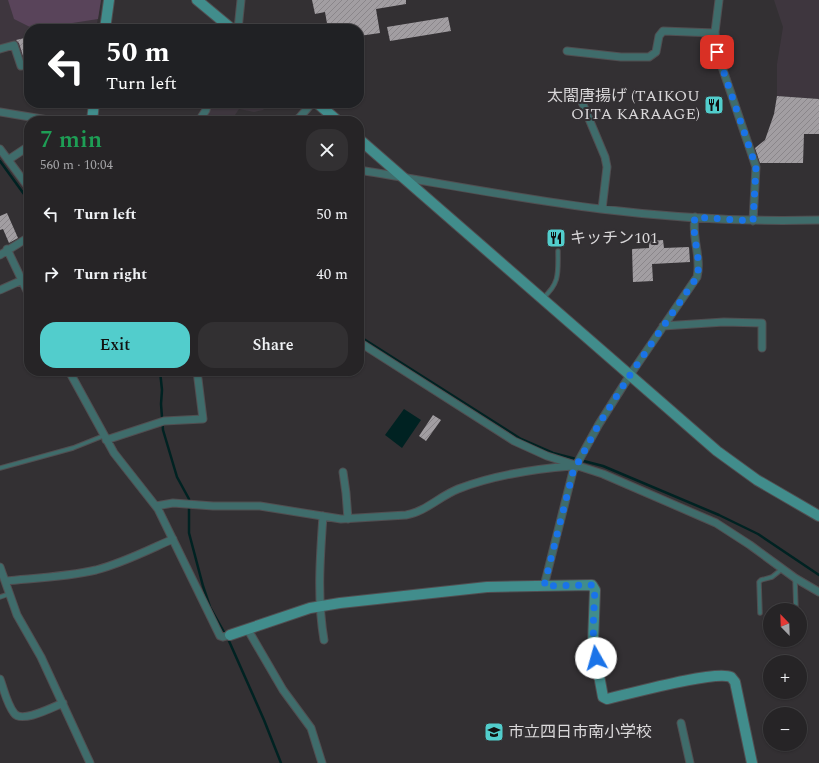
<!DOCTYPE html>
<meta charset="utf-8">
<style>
:root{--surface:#262426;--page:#323032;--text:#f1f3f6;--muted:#a4a4a7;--line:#424143;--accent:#52cdcc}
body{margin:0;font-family:Spectral,"Noto Sans JP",serif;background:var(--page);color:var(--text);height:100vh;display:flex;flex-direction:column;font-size:15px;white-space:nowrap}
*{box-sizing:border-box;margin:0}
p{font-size:13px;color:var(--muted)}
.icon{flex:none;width:22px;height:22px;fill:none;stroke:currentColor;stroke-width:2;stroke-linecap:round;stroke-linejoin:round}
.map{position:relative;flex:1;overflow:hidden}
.drawer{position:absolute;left:24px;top:116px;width:340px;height:260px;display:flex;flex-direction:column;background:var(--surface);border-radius:16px;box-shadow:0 1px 3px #0004,0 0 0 1px var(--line)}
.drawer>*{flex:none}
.guide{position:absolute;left:24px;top:24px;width:340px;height:84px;border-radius:16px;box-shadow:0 1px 3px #0004,0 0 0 1px var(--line);background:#202124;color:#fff;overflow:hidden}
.needle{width:26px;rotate:337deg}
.tools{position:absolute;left:763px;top:603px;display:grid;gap:8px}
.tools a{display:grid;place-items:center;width:44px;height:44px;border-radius:50%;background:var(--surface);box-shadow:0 1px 3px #0004,0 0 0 1px var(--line);font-size:20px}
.pin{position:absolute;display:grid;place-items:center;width:34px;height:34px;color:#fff;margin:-17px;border-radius:8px;box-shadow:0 2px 6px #0006}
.me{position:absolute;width:44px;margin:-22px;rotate:353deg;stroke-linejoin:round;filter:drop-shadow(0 0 3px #0008)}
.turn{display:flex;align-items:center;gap:14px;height:84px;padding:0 16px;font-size:18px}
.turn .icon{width:52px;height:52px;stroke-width:2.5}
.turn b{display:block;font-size:28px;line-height:34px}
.round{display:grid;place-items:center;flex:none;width:42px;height:42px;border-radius:16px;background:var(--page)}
.headline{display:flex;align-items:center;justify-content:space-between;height:68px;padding:0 16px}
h1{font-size:24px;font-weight:600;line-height:30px;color:#1e9e55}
.action{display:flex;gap:8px;margin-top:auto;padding:8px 16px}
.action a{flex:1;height:46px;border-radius:16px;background:var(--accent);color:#111;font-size:16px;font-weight:600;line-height:46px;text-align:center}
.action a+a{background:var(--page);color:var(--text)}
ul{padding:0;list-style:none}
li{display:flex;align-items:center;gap:12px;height:60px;padding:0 16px}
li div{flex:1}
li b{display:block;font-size:15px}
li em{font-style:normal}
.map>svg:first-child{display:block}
.built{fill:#3e363e}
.garden{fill:#59445a}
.water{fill:#022}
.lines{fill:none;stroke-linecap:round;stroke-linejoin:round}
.stream{stroke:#022;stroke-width:2.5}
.building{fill:url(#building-hatch)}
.lane-casing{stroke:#514e51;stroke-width:5.5}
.street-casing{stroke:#514e51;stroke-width:9}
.secondary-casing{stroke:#514e51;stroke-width:12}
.lane{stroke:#3f6c6b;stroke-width:3.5}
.street{stroke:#3f6c6b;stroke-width:7}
.secondary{stroke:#418d8c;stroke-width:10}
.route{stroke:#1a73e8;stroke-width:7;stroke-dasharray:0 12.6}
.labels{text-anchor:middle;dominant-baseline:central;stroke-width:4;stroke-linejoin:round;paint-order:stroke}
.poi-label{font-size:16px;fill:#d9d7d9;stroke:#333033;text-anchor:start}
</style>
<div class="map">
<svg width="819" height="763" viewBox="0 0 819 763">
<defs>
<pattern id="building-hatch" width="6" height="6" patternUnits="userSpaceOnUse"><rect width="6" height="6" fill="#a29ea2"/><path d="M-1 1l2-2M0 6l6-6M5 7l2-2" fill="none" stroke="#8a868a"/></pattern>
</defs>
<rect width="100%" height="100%" fill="#333033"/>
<path class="built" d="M0,0h101l-5,29h-67v34l-5,2 -2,-3 -6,-21 -16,5z
M774,0h45v99l-42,-3v-32l6,-37z
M212,103h58l-7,7 -9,2 -15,-3 -8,12h-28l8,-13z"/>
<path class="garden" d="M8,0h93l-3,19 -64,10 -20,-10z"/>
<path class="water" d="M404,409l17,11 -19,28 -17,-13z"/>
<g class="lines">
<path class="stream" d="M0,161l29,40
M359,336l162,103 32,14 50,13 116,49 39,19 61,41
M160,371l2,19 -1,14 2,26 14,47 12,22v34l14,53 7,21 19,34 35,79 17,43"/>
</g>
<path class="building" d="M312,0h94v4l-30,5 4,24 -21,3v-7h-31l-3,-17 -10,2z
M448,17l3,14 -61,10 -3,-14z
M29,37v17l-6,2 -4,-13 -3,-3z
M777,96l42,3v35h-15l-1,29h-43l-5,-15 10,-8 9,-26z
M706,102h14l1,7h-14z
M7,213l11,25 -9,5 -6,-14 -3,1v-14z
M663,240l1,8 25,-1 1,15 -38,2 1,17 -20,1 -1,-33 17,-1v-7z
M433,415l8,5 -15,21 -7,-5z"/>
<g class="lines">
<defs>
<path id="lane" d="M543,298c17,-15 15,-25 15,-47
M0,468l73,-20 30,-12
M795,579l1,31
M0,597l9,-3
M760,613l-1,-31 2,-2 11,-3 10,-8"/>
<path id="street" d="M719,0l-4,32 2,20 39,115 -3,54
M238,29l3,-29
M0,49l14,-4 7,21 8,-1
M567,51l54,6h28l7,-5 3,-16 4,-5 52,2
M579,95l26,62 2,10 -5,42
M0,112l54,9
M199,121l7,-11 2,-7
M295,121l5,-4 12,-14
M0,149l29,39
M8,160l21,-14
M359,170c81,13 161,29 242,39 73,9 145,13 218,11
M7,249l22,46
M0,255l29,-18
M0,290l29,-13
M663,326l61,-4 38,1v25
M359,342l155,99 33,15 56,18 113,49 34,22 45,33 24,14
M69,371l45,82 44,56 62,127 3,1 7,-2
M106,440l58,-19 39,-2 -6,-48
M343,472l3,21 2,26
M156,506l17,-3 40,3h47l81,13 65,-4c19,-3 34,-19 52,-26 36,-14 76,-20 114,-23
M323,516c-3,42 -6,83 1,124
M0,567l17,48 24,42 49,106
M5,581c30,-3 61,-4 91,-11 27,-7 52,-20 77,-31
M544,586l29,-115 26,-47 31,-49 67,-98c5,-20 -6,-40 -2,-60
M248,630l35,60 28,38 11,35
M0,679c4,11 7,25 14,34 7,11 39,-6 49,-10
M681,723l9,40"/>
<path id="secondary" d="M197,0l35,29
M105,29l4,-29
M317,103l21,18
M92,121l2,-18
M359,139l358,312 40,29 62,36
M230,635l80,-27 30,-5 147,-16 105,-2 3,5 -2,53 10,54 4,2c22,-5 107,-29 124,-22l4,5 17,81"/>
</defs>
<use href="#lane" class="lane-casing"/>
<use href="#street" class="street-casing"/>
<use href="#secondary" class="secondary-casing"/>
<use href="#lane" class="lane"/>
<use href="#street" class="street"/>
<use href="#secondary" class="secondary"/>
</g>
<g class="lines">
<path class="route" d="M596,658l-3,-28 2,-43 -3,-2 -48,1 29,-114 26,-48 31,-49 67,-98c5,-20 -6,-40 -2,-60l58,4 3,-54 -39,-115"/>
</g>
<defs>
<symbol id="restaurant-square" viewBox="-11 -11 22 22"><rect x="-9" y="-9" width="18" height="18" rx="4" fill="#52cdcc" stroke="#333033"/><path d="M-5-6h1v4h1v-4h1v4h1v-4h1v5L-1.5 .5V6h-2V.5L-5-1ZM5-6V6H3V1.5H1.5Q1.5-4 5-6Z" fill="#111"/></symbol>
<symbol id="school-square" viewBox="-11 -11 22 22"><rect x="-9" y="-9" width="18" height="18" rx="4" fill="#52cdcc" stroke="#333033"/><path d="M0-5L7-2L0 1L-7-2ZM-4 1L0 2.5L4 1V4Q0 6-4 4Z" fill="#111"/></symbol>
</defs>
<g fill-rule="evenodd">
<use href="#restaurant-square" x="703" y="94" width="22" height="22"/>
<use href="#restaurant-square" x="545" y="227" width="22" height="22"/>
<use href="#school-square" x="483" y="721" width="22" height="22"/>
</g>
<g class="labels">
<g class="poi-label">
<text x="700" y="96" text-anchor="end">太閤唐揚げ (TAIKOU<tspan x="700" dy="18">OITA KARAAGE)</tspan></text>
<text x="570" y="238">キッチン101</text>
<text x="508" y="732">市立四日市南小学校</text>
</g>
</g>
</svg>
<div class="tools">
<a><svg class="needle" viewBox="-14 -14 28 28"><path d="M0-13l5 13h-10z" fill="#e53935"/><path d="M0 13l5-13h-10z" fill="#a4a4a7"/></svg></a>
<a>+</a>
<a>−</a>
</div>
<div class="pin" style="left:717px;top:52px;background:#d93025"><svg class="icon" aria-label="arrive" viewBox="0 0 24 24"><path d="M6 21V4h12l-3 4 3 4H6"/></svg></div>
<svg class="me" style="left:596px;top:658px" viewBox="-20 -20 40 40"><circle r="19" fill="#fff"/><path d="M0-13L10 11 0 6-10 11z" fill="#1a73e8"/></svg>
<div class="guide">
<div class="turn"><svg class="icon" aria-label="left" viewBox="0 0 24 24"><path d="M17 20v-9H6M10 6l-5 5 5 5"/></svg><div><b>50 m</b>Turn left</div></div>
</div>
<section class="drawer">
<div class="headline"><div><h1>7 min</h1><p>560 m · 10:04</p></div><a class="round"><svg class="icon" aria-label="close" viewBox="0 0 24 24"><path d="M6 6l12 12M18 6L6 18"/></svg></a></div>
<ul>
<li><svg class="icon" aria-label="left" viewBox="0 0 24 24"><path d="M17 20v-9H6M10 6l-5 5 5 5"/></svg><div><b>Turn left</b></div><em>50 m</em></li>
<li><svg class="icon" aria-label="right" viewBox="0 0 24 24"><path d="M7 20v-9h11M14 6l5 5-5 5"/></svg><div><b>Turn right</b></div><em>40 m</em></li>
</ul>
<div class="action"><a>Exit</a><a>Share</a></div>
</section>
</div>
